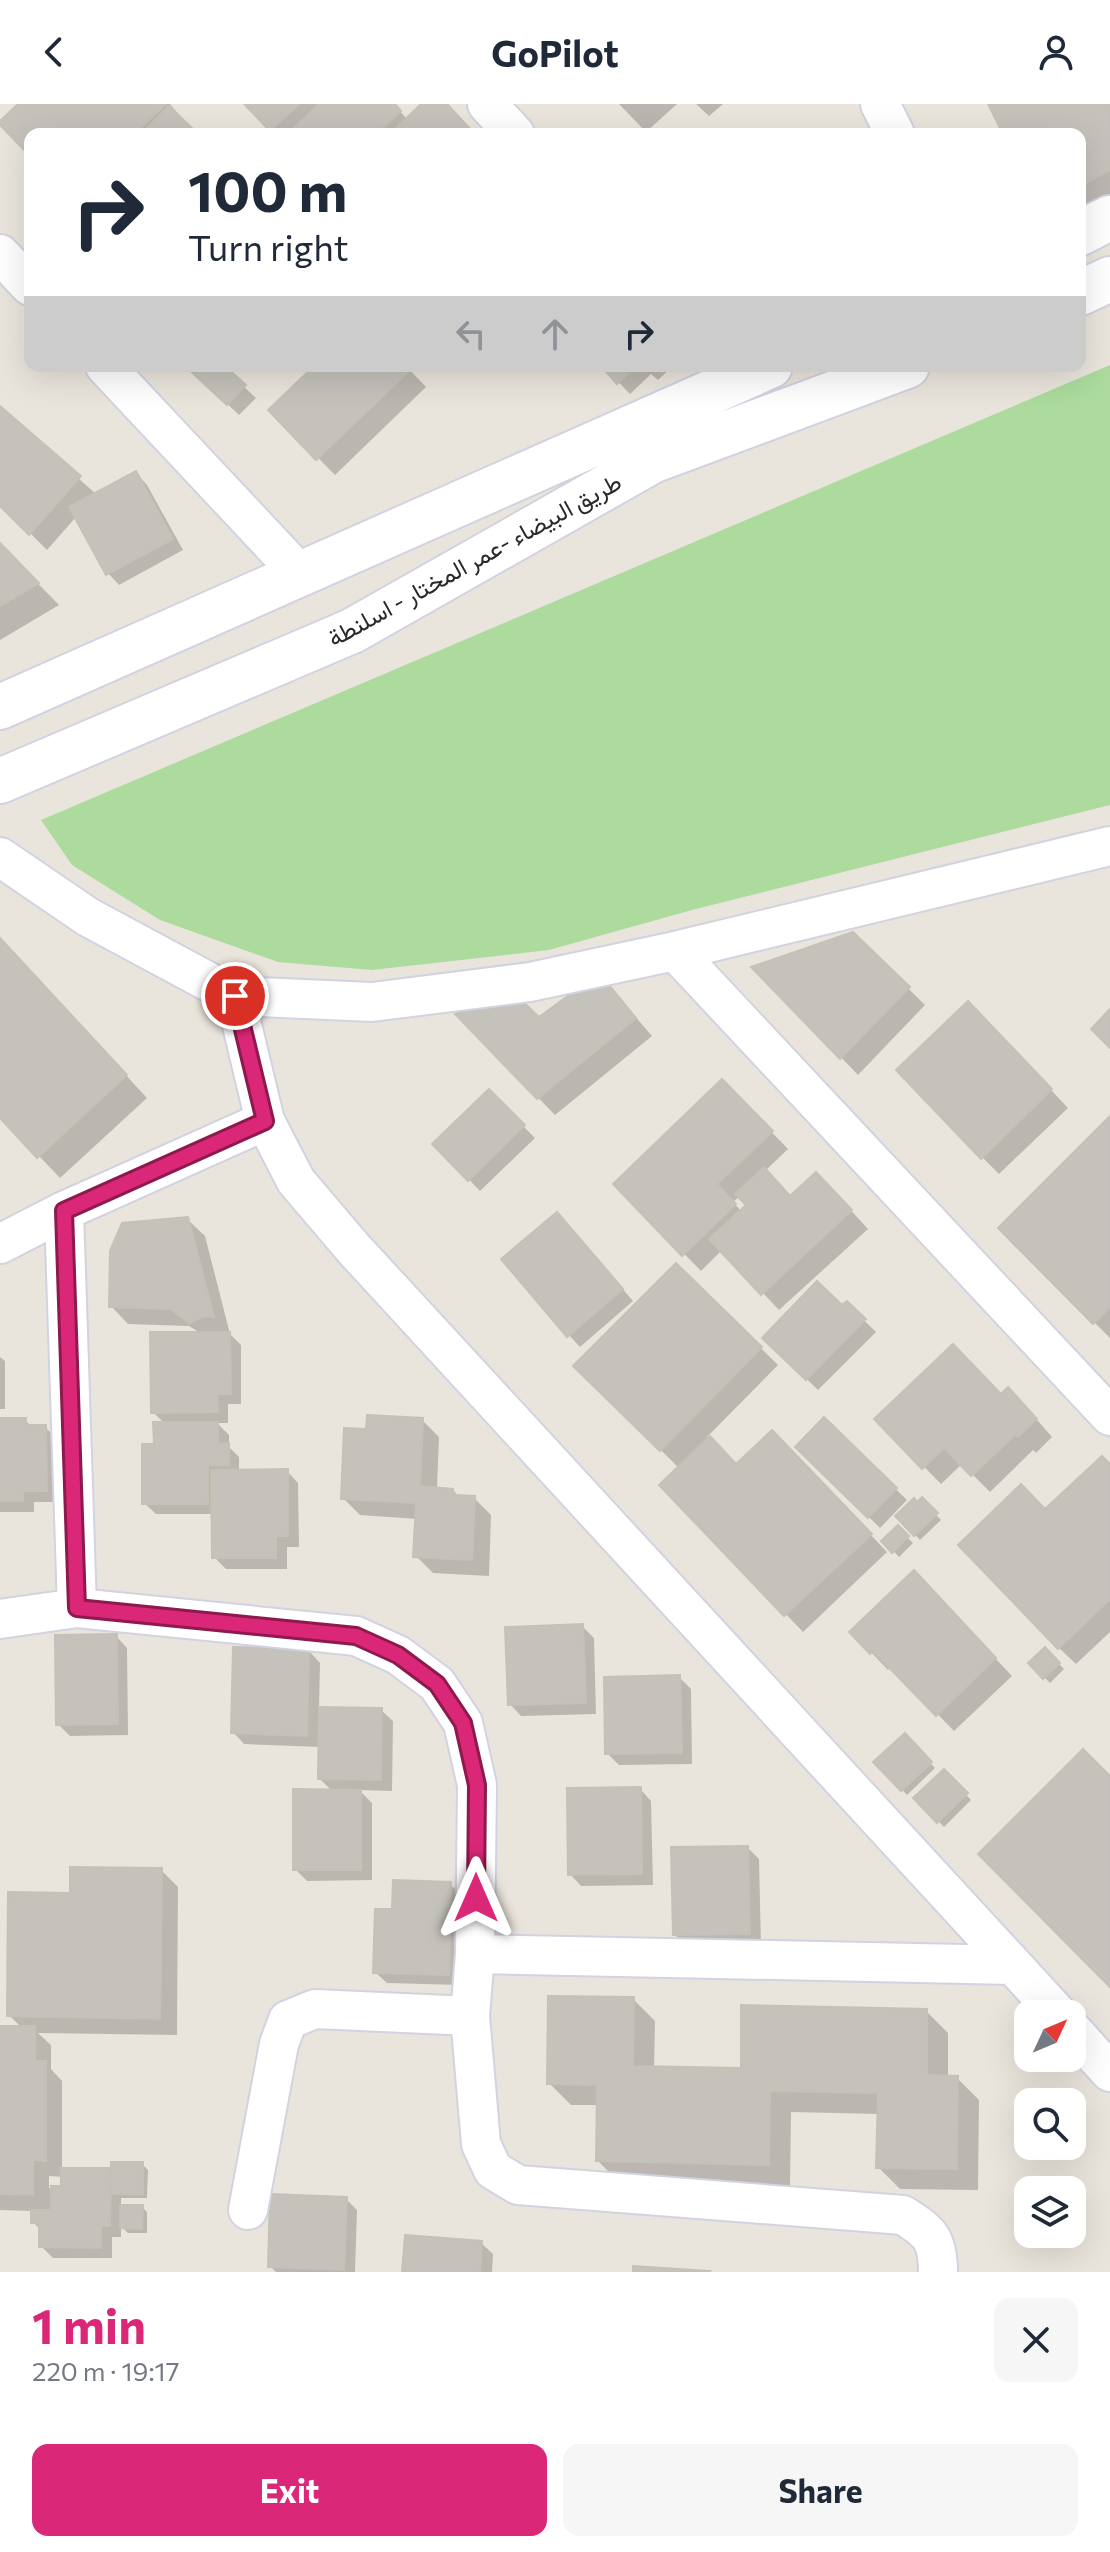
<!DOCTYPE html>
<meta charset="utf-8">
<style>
:root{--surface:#fff;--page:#f6f6f7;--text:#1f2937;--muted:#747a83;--accent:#db2777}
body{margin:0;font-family:Commissioner,Vazirmatn,sans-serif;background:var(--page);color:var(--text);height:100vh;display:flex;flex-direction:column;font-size:30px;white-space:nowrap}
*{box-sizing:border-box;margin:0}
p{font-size:26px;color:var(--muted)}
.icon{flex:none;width:44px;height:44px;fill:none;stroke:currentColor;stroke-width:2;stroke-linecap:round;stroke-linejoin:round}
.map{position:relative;height:2168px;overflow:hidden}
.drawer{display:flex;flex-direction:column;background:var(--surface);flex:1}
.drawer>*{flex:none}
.top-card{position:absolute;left:24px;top:24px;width:1062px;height:244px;border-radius:16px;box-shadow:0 8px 32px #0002;background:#fff;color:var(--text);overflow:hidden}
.needle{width:52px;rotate:46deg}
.buttons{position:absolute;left:1014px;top:1896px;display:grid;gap:16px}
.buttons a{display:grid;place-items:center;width:72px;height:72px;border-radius:16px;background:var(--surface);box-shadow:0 8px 32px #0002;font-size:40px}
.pin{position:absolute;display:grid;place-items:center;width:68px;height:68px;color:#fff;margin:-34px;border:4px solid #fff;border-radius:50%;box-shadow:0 2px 8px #0007}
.me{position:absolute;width:88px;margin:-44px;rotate:0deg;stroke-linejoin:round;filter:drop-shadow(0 0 6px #0008)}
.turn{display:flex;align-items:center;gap:28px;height:168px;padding:0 32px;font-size:36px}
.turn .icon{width:104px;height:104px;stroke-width:2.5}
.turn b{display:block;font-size:56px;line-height:68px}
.lanes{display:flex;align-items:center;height:76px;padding:0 32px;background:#0003;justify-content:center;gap:40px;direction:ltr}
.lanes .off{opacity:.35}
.round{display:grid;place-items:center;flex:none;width:84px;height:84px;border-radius:16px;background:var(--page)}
.summary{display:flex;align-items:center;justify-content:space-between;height:136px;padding:0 32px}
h1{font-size:48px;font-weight:700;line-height:60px;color:var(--accent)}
.action{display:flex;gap:16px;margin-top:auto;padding:16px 32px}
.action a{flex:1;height:92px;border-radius:16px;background:var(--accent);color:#fff;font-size:32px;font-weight:700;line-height:92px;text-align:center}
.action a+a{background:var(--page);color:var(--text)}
header{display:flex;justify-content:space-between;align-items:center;height:104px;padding:0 32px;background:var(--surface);font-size:36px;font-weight:700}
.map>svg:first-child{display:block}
.green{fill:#acdb9d}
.shadow{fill:#0003;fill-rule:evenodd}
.building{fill:#c5c2bb;stroke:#c5c1b6;stroke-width:2}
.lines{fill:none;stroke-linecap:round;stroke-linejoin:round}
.street-casing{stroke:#d1d3e0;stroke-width:42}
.secondary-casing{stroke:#d1d3e0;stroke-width:48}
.street{stroke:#fff;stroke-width:38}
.secondary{stroke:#fff;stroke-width:44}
.route-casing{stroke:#8e194d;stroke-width:20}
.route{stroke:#db2777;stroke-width:14}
.labels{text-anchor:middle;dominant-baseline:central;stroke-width:7;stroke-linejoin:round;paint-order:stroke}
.street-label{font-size:24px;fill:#292929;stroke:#fff}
</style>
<header><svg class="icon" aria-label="back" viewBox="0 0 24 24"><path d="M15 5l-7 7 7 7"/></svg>GoPilot<svg class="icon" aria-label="person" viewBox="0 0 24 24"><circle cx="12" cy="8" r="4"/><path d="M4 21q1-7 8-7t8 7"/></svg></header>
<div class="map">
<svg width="1110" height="2168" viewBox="0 0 1110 2168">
<rect width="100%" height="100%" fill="#eae5dc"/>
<path class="green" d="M1110,261v440l-418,105 -143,40 -177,20 -94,-8 -118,-42 -88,-55 -31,-45z"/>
<path class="shadow" d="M21,0h149l25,30h-165v19z
M247,0h146l15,16 16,-16h21l29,30h-199z
M619,0h58l-31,28z
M696,0h27l-14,12z
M990,0h120v92l-23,12 -7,-7v-67h-75z
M188,262h42l-4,4 30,28 -17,17z
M317,262h89l20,21 -91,88 -64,-65z
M603,262h70l-15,14 -7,-6 -21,20z
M0,304l96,86 40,-21 11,12 36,65 -64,35 -11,-12 -32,-56 -29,33 -47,-47z
M0,441l59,60 -59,35z
M853,830l72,71 -67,70 -103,-107z
M0,835l147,159 -87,80 -60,-63z
M599,871l53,61 -97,79 -97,-100 81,5z
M985,916l83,88 -69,66 -17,-17z
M722,977l66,68 -23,22 26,27 42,-7 35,38 -89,81 -57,-60 -21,21 -85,-87zM740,1092l9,9 -8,6 -8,-9z
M489,988l46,46 -55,53 -45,-47z
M1110,1015v219l-16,-16z
M187,1115l18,17 25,98 11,11v59h-13v19h-11l12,12v12l10,10v14h48l11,12 1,64h-12v22h-61l-12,-12v-43h-58l-12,-11 12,-57 9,-22 -12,-12 49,-78 -13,-8 -61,-2 -17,-18z
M568,1122l65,75 -53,46 -11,-12z
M676,1161l102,100 -71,72 29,29 53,-17 98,103 -84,80 -141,-147 17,-17 -103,-102z
M847,1200l29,28 -58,58 -54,-52 78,-30z
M0,1253l5,4v48h-5z
M1001,1292l24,10 27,31 -16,16 -3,-3 -43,42 -28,-28 -21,20 -64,-65z
M0,1316h25l7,7h13l12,12v63h-23v10h-34z
M422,1316l17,17 -2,52 16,1 7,8h14l17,17 -2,61 -56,-3 -17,-17 1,-37 -57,-4 -17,-17 25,-67z
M825,1316l82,80 -27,28 -82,-81z
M1110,1362v166l-34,32 -17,-16 -13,-136z
M922,1396l19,20 -21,20 -23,-24z
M898,1424l15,15 -14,14 -15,-16z
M931,1486l81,86 -58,55 -63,-65 -3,4 -36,-38z
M582,1522l12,12 2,76 -75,2 -11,-12z
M116,1532l11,12 1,87 -58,1 -12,-12z
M1045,1546l19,19 -14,14 -20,-20z
M309,1547l11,12 -1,46 62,1 12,11 -1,70 -33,-1 13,13v77l-65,1 -12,-12 38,-77 -13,-13 1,-32 -77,-3 -11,-12z
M679,1573l12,12 1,75 -73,1 -12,-12z
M905,1632l30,32 -28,27 -31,-33z
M944,1667l27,29 -27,27 -28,-29z
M640,1685l11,12 2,84 -72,1 -11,-12z
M748,1744l11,11 2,86 -75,1 -11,-11z
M161,1766l17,17 -1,148 -139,-2 13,12v24l11,12v89h48l32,-6 6,6 -1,28h-26v9h21l5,5v21h-19l-7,-7v11h-9v21h-59l-12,-12v-16l-8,-8v-11l-33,-1v-182h22l-13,-13 63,-120zM49,2072l14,1v11h-14z
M450,1780l12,12 -2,89 -73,-2 -12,-11 19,-61z
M633,1895l22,22 -1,48 89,1 183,-59 22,22v45h9l22,22 -1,90 -78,-1 -22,-22 1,-53 -88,-2 -1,74 -171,-4 -21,-21v-56h-27l-22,-22z
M346,2095l11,11 -2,62h-79l-6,-6z
M481,2139l12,11 -1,18h-88z"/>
<path class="building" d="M18,0h148l-32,30 -11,-2 -2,2h-91v22l-30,-31v-4z
M244,0h55l-29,27z
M319,0h76l6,7 -25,23h-89z
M421,0h26l28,30h-85z
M988,0h122v66l-30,16v-52h-77z
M169,2l29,28h-57z
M185,262h40l21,19 -19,20z
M314,262h95l2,3 -95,91 -48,-50z
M601,262h35l-19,18z
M0,302l81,70 -52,59 -29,-29z
M136,367l37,68 -67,36 -37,-68z
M0,439l39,40 -39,23z
M853,828l57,55 -70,72 -89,-92z
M0,834l127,137 -90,83 -37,-40z
M599,869l37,45 -99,81 -82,-85 62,-18 22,21z
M968,897l84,88 -71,70 -85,-89z
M1110,905v39l-19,-19z
M722,975l51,52 -56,53 19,20 -54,52 -69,-72z
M489,985l36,36 -57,56 -36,-37z
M1110,1012v191l-17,17 -95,-96z
M764,1063l26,29 26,-24 36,38 -91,85 -52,-56 37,-34 -11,-11z
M557,1108l66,77 -56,48 -66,-78z
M188,1113l26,100 -9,-1 -15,7 -20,-14 -61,-2 1,-56 12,-28z
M676,1159l86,84 -102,104 -87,-85z
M817,1177l25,24 5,-4 19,18 -60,61 -44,-42z
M150,1228h80l1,62h-14l1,18 -67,1z
M953,1240l48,50 7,-7 29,32 -19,18 -3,-2 -44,41 -27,-28 -22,21 -48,-50z
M367,1311l56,3 -3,68 33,3v6l22,1 -3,64 -59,-3 3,-54 -75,-4 3,-71 22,1z
M824,1313l73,71 -29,30 -73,-71z
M0,1314h26l-1,7h21l1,66h-24v10h-23z
M153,1318h65v22l11,-1v22h-21v39h-66v-60h12z
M772,1326l100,104 -88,82 -125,-131 51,-49 26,28z
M1102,1352l8,8v135l-52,50 -100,-104 63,-61 24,25z
M288,1365v67h-12v22h-64l-1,-88z
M922,1393l16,16 -24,23 -19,-20 19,-18 3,4z
M898,1421l11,11 -17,17 -11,-12z
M914,1466l82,88 -60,58 -63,-65 -3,3 -21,-22z
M583,1520l3,79 -78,2 -3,-78z
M117,1530l1,90 -62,1 -1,-90z
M233,1543l76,2 -2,87 -76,-3z
M1045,1543l15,16 -17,16 -15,-16z
M680,1571l2,78 -77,1 -1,-77z
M319,1603l63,1 -1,72 -63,-1z
M905,1629l27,29 -31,29 -28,-29z
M1083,1645l27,27v211l-132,-133z
M944,1665l24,24 -31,30 -24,-25z
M641,1683l1,87 -74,1 -1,-87z
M293,1685l68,1v80h-68z
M748,1742l2,88 -77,1 -2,-88z
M70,1763l92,1 -2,151 -153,-3 1,-124 62,1z
M393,1776l58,2 -2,93 -76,-2 2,-64h17z
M548,1892l86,1 -1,69 108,2v-63l186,4v66l31,1 -1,93 -81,-1 2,-75 -108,-2 -1,74 -173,-4 1,-76 -50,-1z
M0,1922h35v35h11v100l-13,-1v35l-33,-1z
M111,2058h32v32h-33z
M61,2064h50l-1,58h-9v22l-62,-1v-24h-8v-13h20v-24h10z
M270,2090l77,3 -3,73 -76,-3z
M120,2101h23l-1,24 -22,-1z
M405,2131l77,6 -2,31h-78z
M633,2162l77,5 -1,1h-76z"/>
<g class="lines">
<defs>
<path id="street" d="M487,0l28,30
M880,0l15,30
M0,150l30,32
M105,262l196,209
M0,753l88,60 147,79 137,6 158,-20 145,-31 435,-105
M675,847l435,465
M235,892l30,125 31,60 57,67 705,766
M64,1107l13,397
M0,1140l64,-33 201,-90
M0,1515l77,-11 279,28 42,19 39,29 26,39 14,62 -2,169 -5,62 11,128 12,26 25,15 385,30c27,17 35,24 35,57
M475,1850l538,11
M1072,1926l38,42
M248,2106l31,-166 9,-24 27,-11 155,7"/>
<path id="secondary" d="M1080,129l30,-15
M1080,189l30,-14
M0,603l770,-341
M0,677l352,-150 300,-170 255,-95"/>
</defs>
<use href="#street" class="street-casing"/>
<use href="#secondary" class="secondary-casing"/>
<use href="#street" class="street"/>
<use href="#secondary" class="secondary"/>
</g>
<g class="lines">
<defs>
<path id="route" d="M235,892l30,125 -201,90 13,397 279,28 42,19 39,29 26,39 14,62 -1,113"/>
</defs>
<use href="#route" class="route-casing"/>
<use href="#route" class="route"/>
</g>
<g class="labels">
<g class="street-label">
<text transform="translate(474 455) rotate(-29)">طريق البيضاء -عمر المختار - اسلنطة</text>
</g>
</g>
</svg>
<div class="buttons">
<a><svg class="needle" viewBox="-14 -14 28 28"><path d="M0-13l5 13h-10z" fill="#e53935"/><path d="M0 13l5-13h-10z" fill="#747a83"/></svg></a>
<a><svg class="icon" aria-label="search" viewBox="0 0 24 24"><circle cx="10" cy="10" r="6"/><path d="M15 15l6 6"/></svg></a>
<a><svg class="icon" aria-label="layers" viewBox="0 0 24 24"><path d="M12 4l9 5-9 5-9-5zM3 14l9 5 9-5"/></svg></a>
</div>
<div class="pin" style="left:235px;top:892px;background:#d93025"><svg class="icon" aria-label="arrive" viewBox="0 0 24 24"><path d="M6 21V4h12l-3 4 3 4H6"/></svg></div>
<svg class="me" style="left:476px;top:1794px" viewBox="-20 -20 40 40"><path d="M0-17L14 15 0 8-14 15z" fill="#db2777" stroke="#fff" stroke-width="4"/></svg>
<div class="top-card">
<div class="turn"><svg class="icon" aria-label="right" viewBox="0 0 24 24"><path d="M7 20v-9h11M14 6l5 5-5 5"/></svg><div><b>100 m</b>Turn right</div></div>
<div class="lanes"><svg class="icon off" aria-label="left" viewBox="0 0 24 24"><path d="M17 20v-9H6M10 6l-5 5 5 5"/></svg><svg class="icon off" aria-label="ahead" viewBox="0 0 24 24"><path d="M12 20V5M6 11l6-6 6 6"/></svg><svg class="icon" aria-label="right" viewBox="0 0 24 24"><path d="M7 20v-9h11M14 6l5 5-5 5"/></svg></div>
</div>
</div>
<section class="drawer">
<div class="summary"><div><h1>1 min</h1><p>220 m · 19:17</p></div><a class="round"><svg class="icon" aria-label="close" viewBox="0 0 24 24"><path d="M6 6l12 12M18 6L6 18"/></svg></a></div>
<div class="action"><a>Exit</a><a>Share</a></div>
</section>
